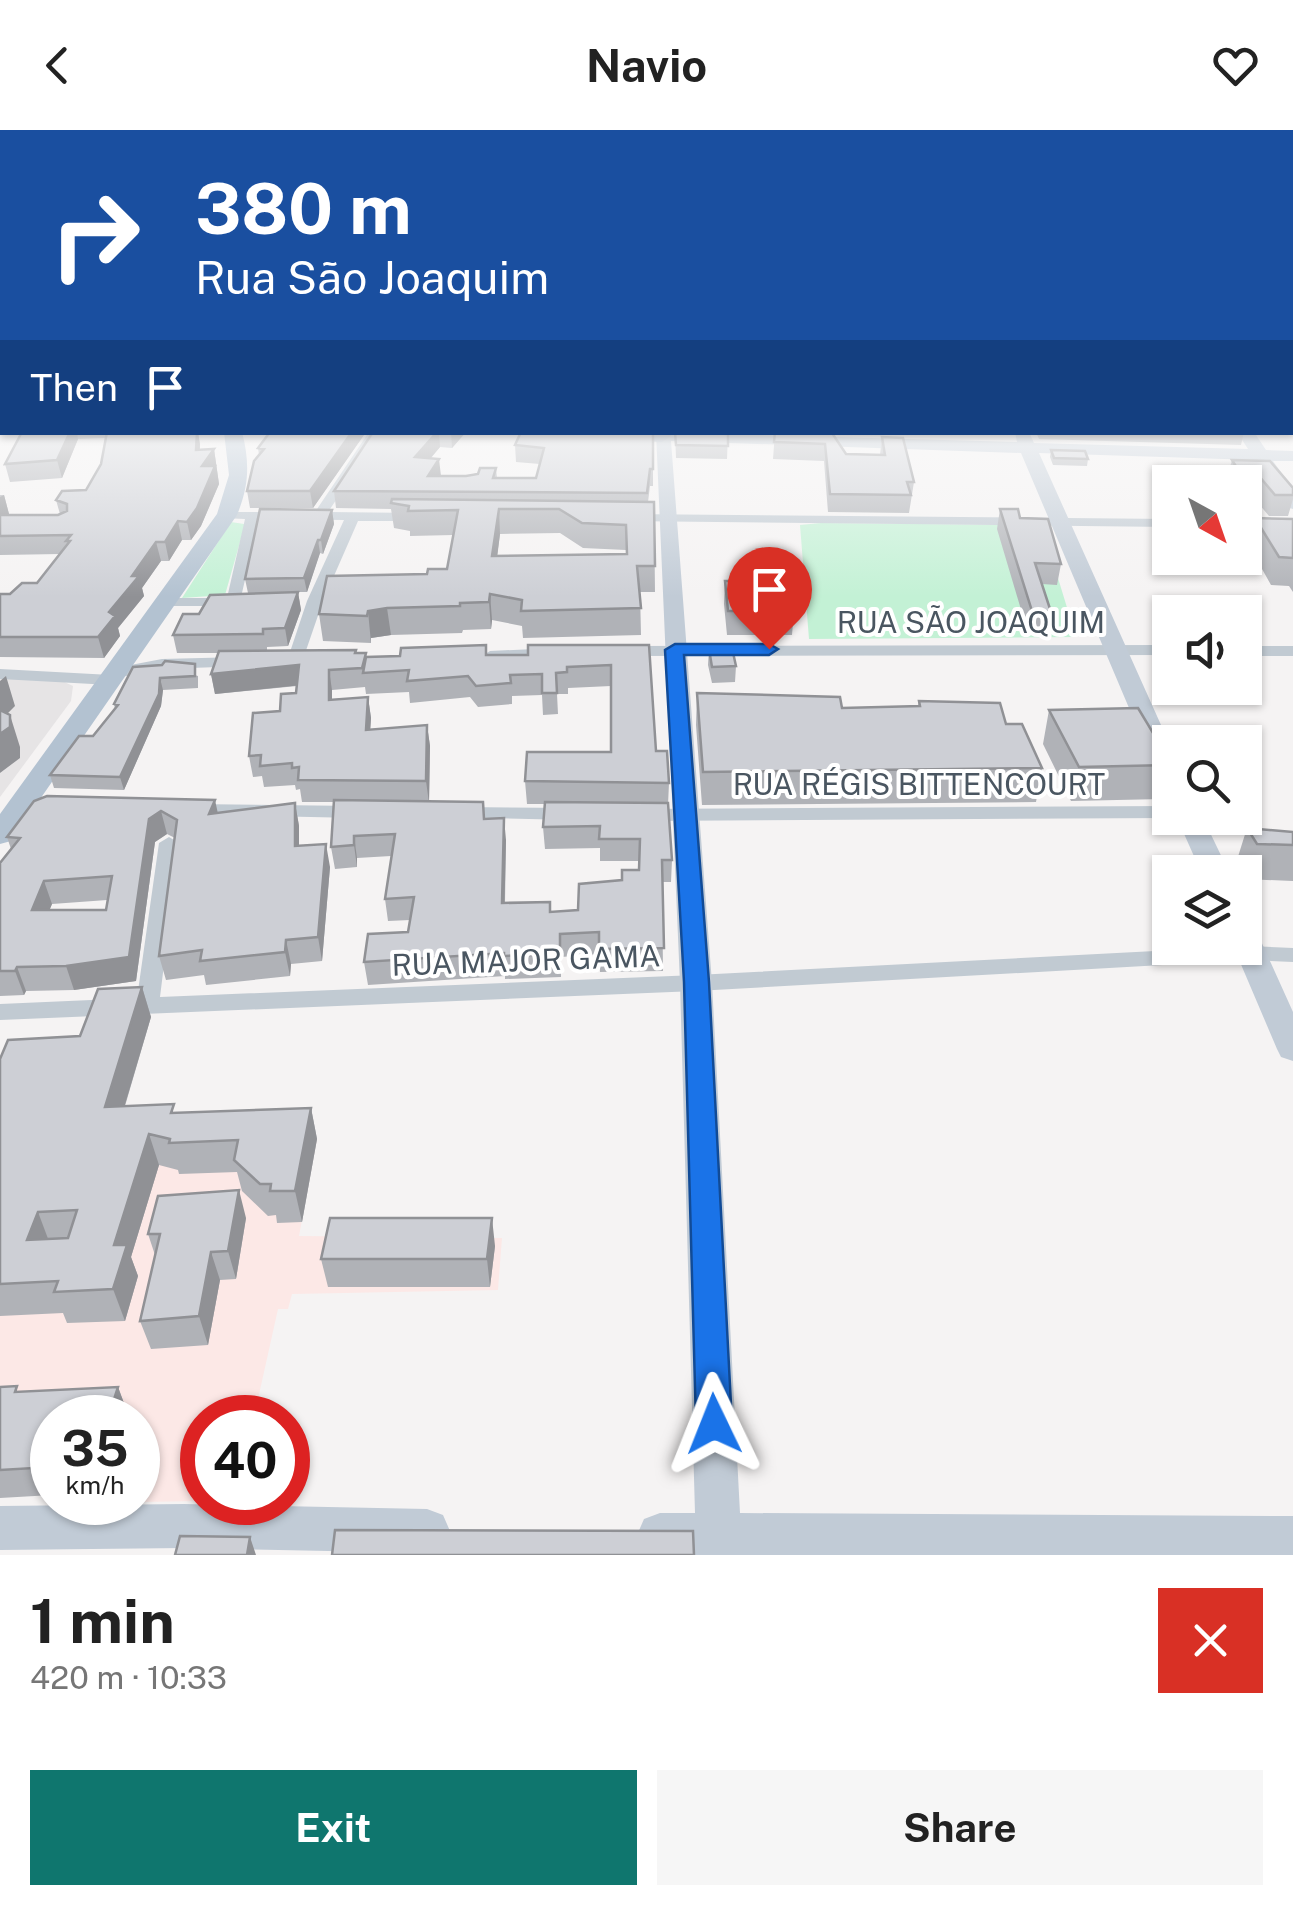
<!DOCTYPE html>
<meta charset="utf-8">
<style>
:root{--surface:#fff;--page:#f6f6f6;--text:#222;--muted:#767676;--accent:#0f766e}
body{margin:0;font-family:"Public Sans",sans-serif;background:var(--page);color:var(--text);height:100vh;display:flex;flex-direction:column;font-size:38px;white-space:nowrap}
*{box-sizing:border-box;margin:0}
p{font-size:32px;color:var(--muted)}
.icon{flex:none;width:55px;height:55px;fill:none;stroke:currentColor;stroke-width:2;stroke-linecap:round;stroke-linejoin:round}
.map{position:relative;height:1425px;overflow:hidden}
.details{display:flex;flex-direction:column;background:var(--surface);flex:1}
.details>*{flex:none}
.hud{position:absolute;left:0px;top:0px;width:1295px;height:305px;box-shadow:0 2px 8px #0004;background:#1a4fa0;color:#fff;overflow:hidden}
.needle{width:65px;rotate:140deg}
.controls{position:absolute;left:1152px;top:335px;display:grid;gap:20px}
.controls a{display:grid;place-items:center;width:110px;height:110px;border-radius:0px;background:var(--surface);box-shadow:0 2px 8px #0004;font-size:50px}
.speed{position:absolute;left:30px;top:1265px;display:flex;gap:20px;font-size:50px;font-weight:700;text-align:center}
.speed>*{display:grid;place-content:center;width:130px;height:130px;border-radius:50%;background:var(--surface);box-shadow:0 2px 8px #0004;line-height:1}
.speed small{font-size:25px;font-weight:400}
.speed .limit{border:15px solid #d22;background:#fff;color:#111}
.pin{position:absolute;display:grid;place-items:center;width:85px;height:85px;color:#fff;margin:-102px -42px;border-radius:50% 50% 50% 0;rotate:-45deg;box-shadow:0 0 10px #0007}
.pin .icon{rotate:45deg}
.me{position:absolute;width:110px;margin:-55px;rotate:358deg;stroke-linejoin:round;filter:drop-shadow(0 0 8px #0008)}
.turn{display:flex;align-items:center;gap:35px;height:210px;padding:0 30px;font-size:45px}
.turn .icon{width:130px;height:130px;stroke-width:2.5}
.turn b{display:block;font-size:70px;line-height:85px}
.then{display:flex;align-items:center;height:95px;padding:0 30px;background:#0003;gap:20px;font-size:38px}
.round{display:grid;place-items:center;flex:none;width:105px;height:105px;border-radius:0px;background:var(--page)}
.head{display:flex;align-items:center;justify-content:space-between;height:170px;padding:0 30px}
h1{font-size:60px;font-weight:700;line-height:75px}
.action{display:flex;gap:20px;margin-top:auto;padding:20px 30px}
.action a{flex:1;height:115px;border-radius:0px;background:var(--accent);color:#fff;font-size:40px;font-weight:700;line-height:115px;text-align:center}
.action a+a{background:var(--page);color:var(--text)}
header{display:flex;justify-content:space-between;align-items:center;height:130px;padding:0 30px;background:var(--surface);font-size:45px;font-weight:700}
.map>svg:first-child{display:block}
.education{fill:#e6e4e5}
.medical{fill:#fce8e6}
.green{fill:#c3f1d5}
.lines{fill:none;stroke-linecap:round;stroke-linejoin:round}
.street{fill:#c1cad2;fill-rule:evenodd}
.secondary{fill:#c1cbd6;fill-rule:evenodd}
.primary{fill:#b3c2d1;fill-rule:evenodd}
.wall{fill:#b0b2b7;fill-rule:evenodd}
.shaded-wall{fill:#909195}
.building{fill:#cdcfd5;stroke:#909195;stroke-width:2.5;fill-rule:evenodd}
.route{fill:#1a73e8;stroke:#114b97;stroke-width:2.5}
.labels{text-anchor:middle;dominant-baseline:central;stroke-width:8;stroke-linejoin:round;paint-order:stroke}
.street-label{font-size:30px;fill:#4a5661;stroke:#fff}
</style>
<header><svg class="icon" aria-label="back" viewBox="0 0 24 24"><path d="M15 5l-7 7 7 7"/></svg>Navio<svg class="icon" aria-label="heart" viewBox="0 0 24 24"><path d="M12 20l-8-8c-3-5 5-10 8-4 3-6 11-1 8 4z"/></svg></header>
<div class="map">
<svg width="1293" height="1425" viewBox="0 0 1293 1425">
<rect width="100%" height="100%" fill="#f5f3f3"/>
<path class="education" d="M0,547l58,2 15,7 -2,15 -71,96z"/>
<path class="medical" d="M317,1009l-18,97 203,2 -4,52 -206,4 -4,15h-10l-24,108 -52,1v83l-64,1v-84l-138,-3v-272z"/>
<path class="green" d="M231,392l13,2v4l-19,67 -43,3z
M821,393l207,2 30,53 18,59 -267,2 -9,-114z"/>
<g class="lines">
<path class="street" d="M369,302h13l-54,80 90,1 7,4 -7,4h-60l-35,80 -22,64 -6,1 -8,-5 20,-60 37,-81 -85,-1 -20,87h-81l-3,-3 8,-5h64l18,-79 -23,-1v-6h93z
M627,384l543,5v8l-548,-6 -2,-3z
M1245,390h48v8h-48z
M1170,515v10l-545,1 -8,-5 8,-5z
M1245,516h48v10h-48z
M556,518l8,5 -2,3 -72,5 -8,-5 8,-5z
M241,527l6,1v8l-85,3 -41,8 -8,-5 2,-4 47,-9z
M0,539l111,6 8,5 -8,5 -111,-6z
M190,674l166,2 10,6 -10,6 -173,-4 -3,-4 3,-4z
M1170,676v12l-530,3 -10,-6 10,-6z
M460,677l111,1 10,6 -10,6 -118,-3 -3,-4z
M169,707l10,6 -19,154 536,-22 555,-29 42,2v14l-42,-2 -555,31 -696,29v-16l137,-6 22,-155z"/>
<path class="secondary" d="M656,302l361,10 -2,-10h14l5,11 214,6 -11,-17h17l12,18 27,1v10h-20l20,28v20l-7,-2 -31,-47 -216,-7 131,292v37l-13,-8 -136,-321 -350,-12 41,542 28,530 553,3v39h-639l-10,-4 -7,-16 7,-16 16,-6h35l-15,-530z
M1177,688h26l26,54h-28z
M1245,799l11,3 4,7 33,73v49l-12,-4 -4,-8 -43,-101h11z
M184,1374l243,5 16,6 7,16 -7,16 -16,6 -243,-5 -184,2v-44z"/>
<path class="primary" d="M224,302h18c8,31 7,54 -5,83l-226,326 -11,3v-30l217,-300 12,-39z
M578,302h93v4l-9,6 -75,-4z"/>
</g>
<path class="wall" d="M0,268h2v29h-2z
M20,302h178l2,17h14l5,35 -18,42 -10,14h-9l-13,21h-8l-19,27 2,8 -26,32 2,8 -16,22 -104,-1v-63h10l27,-11 23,-29 -60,1v-60h4l5,19 -2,1 53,-1 -4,-14 30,-10 15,-26 5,-26 -28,1 -16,39 -52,4 -5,-18 15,-29z
M263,302h103l-53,76h-63l-3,-17 12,-36 -1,-7 12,-15z
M373,302h93l-14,16 -12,-1 -9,11 10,18h25l30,-8 1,10h39l4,-14 -24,-2 -1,-17 138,-13v54h-3l-2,16h6l1,90h-15l1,43 -118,3 -1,-12 -30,-6 -1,9 -28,1 -1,3 -71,2 -20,3v5l-48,-2 -4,-27 108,-40 20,-5 6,-34 -43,1v-5l-16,-3 -3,-19 -55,-1 -2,-17zM560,403l23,15 43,2 1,4 -130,2 3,-22z
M675,302l53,2 -1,25 -51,-1z
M775,302l57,1 14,21 34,1 2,-18 32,45 -5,31 -81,-1 -4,-51 -51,-2z
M1036,302h208l-3,13 -202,-6z
M1051,320l37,9 -1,7 -34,-1 -3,-8z
M1232,330l61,28v11l-5,17h-19l-16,-19h-8v-15h-17l-2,-1z
M1000,379l20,9 41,46 -4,21 -15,-1 9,28 -4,22 -19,-1 -31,-104z
M332,380l2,14 -11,30 -3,-1 -13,39h-9l3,18 -13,36 -21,1v4l99,2v4l162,-2 121,-10 7,106 13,32 -1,22 4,55 -1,22h-9l1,89 -63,1 -1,-18 -38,3v20l-56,2v-3l-137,9 -4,-23 44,-30 2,-12 -22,1 -3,-22 6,-43 -34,2v9l-22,2 -4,-22 3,-45h-32l-2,-13 -4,1 -1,-5 -31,2 -2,-11 -9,1 -4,-21 31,-45 16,-18 1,-7 -82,8 -4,-20 8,-21h-42l-4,-18 26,-21 49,-21 -3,-14zM611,556v66l-86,29 2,23h18l-2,23 2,22 55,-1v13h39v9l-61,40 -27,2 -46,-9 1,-63 -22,-21 -55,-18 1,-55 -3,-21 -57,5 1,-12 -3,-21 -36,3v-10l33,-3 1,7 43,-2 1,11 60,-6 8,10 34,-3v-8l30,-1 1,20 15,-1 -1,-20h11v-6z
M1255,388l38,1v73l-4,-6 -18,-1 -23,-41z
M725,451l35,13 34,17 -2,24h-65l-3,-31z
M709,519l27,17 -1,16 -23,1 -4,-18z
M1158,528h12v30h54l-1,2 -62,-1 -7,-15z
M162,535l36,11v12l-35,2 -2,16 -37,84 -70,-2 -4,-13 43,-39 22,-27 -1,-5z
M697,563l145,15 76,-2 1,-5 87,23 36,44 -6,34 -334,3 -6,-80z
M1049,580l121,51v12l-7,26 -92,2 -28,-57z
M34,671l184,12 77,-10 4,23v20l31,21 -8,94 -31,3 -1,12 -84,9 -2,-10 -38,5 -7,-24 16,-118 -8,-4 -12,8 -19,139 -62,9 -48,1 -2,4 -24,1v-133l11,-14 -4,-12zM107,770l-1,10h-57l3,-6z
M1247,698l46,4v49l-48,-2v-7h-4l-5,-9z
M142,857l9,30 -26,89 51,7 135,-5 6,31 -15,83 -25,1 -1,-8 -8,1 -26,-25 -5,-19 -58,2 -1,-4 -19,-5 -28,92 7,19 -13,45 -58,2 -4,-10 -63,3v-257l80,-23z
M246,1088l-10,61 -16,1 -12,65 -57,4 -11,-28 15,-66 -7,-21z
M495,1116l-5,41h-162l-7,-28z
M0,1257l20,5 98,-5 10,27 -1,4h-75v77l-52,3z"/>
<path class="shaded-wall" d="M70,302h7l1,7 -16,39 -5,-18z
M197,302h1l2,12 -1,23 -3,-17z
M352,302h14l-53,76 -3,-17z
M437,302h2l1,15 -23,27 -2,-17z
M451,302h15l-14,16z
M214,319l5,35 -18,42 -10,14 -4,-18 15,-56z
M439,329l2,17 -12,17 -1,-17z
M4,365l5,19 -9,5v-22z
M499,379l1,25 -6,48 -2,-26z
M332,380l2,14 -11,30 -2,-14z
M178,391l4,19 -13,21 -4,-19z
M318,410l2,13 -13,39 -3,-14z
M156,412l5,19 -19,27 2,8 -26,32 2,8 -16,22 -6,-21 11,-25 23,-36z
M298,462l3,18 -13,36 -3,-18z
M490,464l2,26 -1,9 -2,-27z
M387,478l4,27 -20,3v5l-3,-32z
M299,535l3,20 -87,9 -4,-20z
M329,540l3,20v30l-3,-20z
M6,546l9,30 -15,15v-40z
M160,548l3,12 -2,16 -37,84 -4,-13z
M368,567l3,21 -2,33 -3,-21z
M10,585l10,32v11l-20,15v-39z
M427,595l3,21 -1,57 -3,-22z
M215,670l5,23 -11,-9z
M295,673l4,23v44l-4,-24z
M161,681l6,23 -12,8 -19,139 -62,9 -8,-24 63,-9 20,-138z
M504,688l2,22 -2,86 -2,-23z
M354,706l3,22v9l-3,-22z
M326,714l4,23 -8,94 -4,-24z
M44,751l8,23 -12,30 -8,-24z
M286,810l5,24 -1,12 -5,-24z
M17,837l9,24 -2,4 -9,-24z
M142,857l9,30 -36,121 -10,-31z
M311,978l6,31 -15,83 -7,-31z
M149,1004l10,31 -28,92 7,19 -13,45 -12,-32 1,-44z
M239,1060l7,28 -10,61 -8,-28z
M38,1082l12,32 -23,-4z
M492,1088l3,28 -5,41 -3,-28z
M211,1122l9,28 -12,65 -9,-29z
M118,1257l10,27 -1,4h-19z
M250,1407l6,18h-9z"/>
<path class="building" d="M22,302h48l-13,28 -52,4z
M107,302h90l-1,18 18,-1 -12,17h13l-18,42 -10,14 -9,-1 -13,21h-9l-24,34h7l-30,36 6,4 -17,21h-98v-43h10l12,-11h15l33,-42h-4l5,-6 -71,1v-21h58l9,-4v-7l-11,-4 6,-9 24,-1 15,-26z
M270,302h82l-42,59h-63l7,-30 10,-12 -6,-1z
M373,302h64l-22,25 24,2 -11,17h38l12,-2 2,-6h16l-3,10h43l8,-30 -29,-3 6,-13h132v37h-3l-3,24 -313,-2z
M675,302l53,2v12l-52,-1z
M775,302l57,1 14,21 39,1 -3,-18 21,1 11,44h-7l4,13 -81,-1 -5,-50 -51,-2z
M1051,320l34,1 3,8 -34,-1z
M1232,330l38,1 23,27v7h-18l-16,-19h-17z
M392,369l262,3 1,64h-18l4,42 -120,3 1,-11 -32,-6 -1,8 -29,1v3l-73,2 -19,3 -1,5 -48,-2 8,-38 100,-2 1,-5h19l11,-59 -50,1 1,-5 -18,-3zM499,379h60l23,14 44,2 1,29 -135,2z
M260,379l72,1 -11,30h-3l-14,38 -59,1z
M1000,379h18l2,9 28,1 13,45 -26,-1 16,49 -19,-1z
M1255,388l38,1v39l-14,-1z
M725,451h33l2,13h31l3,17h-66z
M298,462l-13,36 -22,1v5l-90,1 10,-21h16l11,-19z
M486,515v10h42v-10h121l7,106h11l2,32 -144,-2 2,-29h84v-87l-44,2v5l-11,1 1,20h-15v-19l-32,1 1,8 -35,3 -8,-10 -61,5 2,-11 -46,3 3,-16 34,-1 1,-8z
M732,518l4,18 -24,1 -3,-18z
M356,520l-1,3h11l-4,15 -33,2v30l39,-3 -2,33 61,-5 -1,56 -128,-1 1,-13 -7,1v-5l-32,3 1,-11 -12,1 4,-43 27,-2 1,-17 15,-1 3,-28 -88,9 8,-23z
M1158,528h12v15h-5z
M165,531l30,3v12l-35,2 -1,16 -39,83 -70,-2 29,-39h14l25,-31 -4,-1 19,-37 29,-2z
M697,563l143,4 2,11 78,-2 -1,-5 81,2 6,21h16l20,44 -339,4z
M1138,578l32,53v4l-91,2 -30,-57z
M0,580l10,5v12l-10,7z
M47,666l168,4 -6,14 86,-11v43l31,-2 -8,93 -32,3 -1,12 -85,9 2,-11 -43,6 18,-136 -16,-9 -12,8 -20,138 -63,9 -49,1 -2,4h-15v-108l20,-25 -13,-1 27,-36zM112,746l-6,34h-74l12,-29z
M334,670l149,2 1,17 20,-1 -2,85 48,-1v10l28,-2 1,-26 43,-4v-10h17l1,-31h-41l1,-13 -57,1 2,-25 123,1 4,57h-10l2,88 -65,1v-17l-39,2v20l-56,2v-3l-140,9 4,-28 40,-2 6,-35 -29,2 10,-65 -41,2v9l-23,2z
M1247,698l46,4v13l-36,-1z
M142,857l-37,120 69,-3 -3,9 140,-5 -16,83h-25l1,-7h-11l-26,-24 4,-20 -69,3 1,-4 -21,-5 -35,111h13l-14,44 -59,3 4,-11 -58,3v-225l8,-19 72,-4 18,-47zM77,1080l-9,28 -41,2 11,-28z
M239,1060l-11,61 -17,1 -12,64 -59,5 20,-87h-12l10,-38z
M330,1088h162l-5,41h-166z
M17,1256l-2,6 103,-5 -10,31h-56v57h-4l2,-8 -50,3v-83z
M335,1400l358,1 1,24h-362z
M180,1406l70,1 -3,18h-72z"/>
<linearGradient id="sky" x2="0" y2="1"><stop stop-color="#85c3ea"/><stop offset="0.57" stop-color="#fafafa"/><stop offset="1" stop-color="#fafafa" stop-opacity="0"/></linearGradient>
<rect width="1293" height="467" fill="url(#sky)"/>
<path class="route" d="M675,514h94l9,5 -9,6h-85l25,327 23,442 -6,11 -12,5 -12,-5 -6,-11 -12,-442 -19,-332z"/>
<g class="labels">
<g class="street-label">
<text x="971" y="492">RUA SÃO JOAQUIM</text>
<text x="919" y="654">RUA RÉGIS BITTENCOURT</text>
<text transform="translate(526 830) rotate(-2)">RUA MAJOR GAMA</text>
</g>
</g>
</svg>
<div class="controls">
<a><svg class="needle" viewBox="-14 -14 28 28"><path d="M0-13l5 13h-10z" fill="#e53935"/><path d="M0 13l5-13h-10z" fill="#767676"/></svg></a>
<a><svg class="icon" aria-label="sound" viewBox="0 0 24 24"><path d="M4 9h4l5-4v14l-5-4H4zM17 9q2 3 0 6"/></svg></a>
<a><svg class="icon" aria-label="search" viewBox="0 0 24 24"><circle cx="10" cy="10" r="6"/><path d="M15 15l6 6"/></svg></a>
<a><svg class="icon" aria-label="layers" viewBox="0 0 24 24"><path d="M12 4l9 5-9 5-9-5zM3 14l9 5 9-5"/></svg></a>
</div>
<div class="speed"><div>35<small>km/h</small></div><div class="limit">40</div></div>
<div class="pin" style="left:769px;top:519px;background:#d93025"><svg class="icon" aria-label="arrive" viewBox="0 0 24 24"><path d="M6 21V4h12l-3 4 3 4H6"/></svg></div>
<svg class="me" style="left:714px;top:1294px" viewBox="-20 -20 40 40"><path d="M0-17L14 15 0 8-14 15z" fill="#1a73e8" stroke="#fff" stroke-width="4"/></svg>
<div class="hud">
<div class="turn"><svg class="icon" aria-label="right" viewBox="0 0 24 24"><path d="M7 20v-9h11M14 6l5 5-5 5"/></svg><div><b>380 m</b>Rua São Joaquim</div></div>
<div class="then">Then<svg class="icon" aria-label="arrive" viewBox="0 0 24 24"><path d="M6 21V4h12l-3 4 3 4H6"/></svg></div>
</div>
</div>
<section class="details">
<div class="head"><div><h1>1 min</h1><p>420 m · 10:33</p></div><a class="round" style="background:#d93025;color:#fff"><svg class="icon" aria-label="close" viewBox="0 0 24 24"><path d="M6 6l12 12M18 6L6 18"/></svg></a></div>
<div class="action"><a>Exit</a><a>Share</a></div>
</section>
